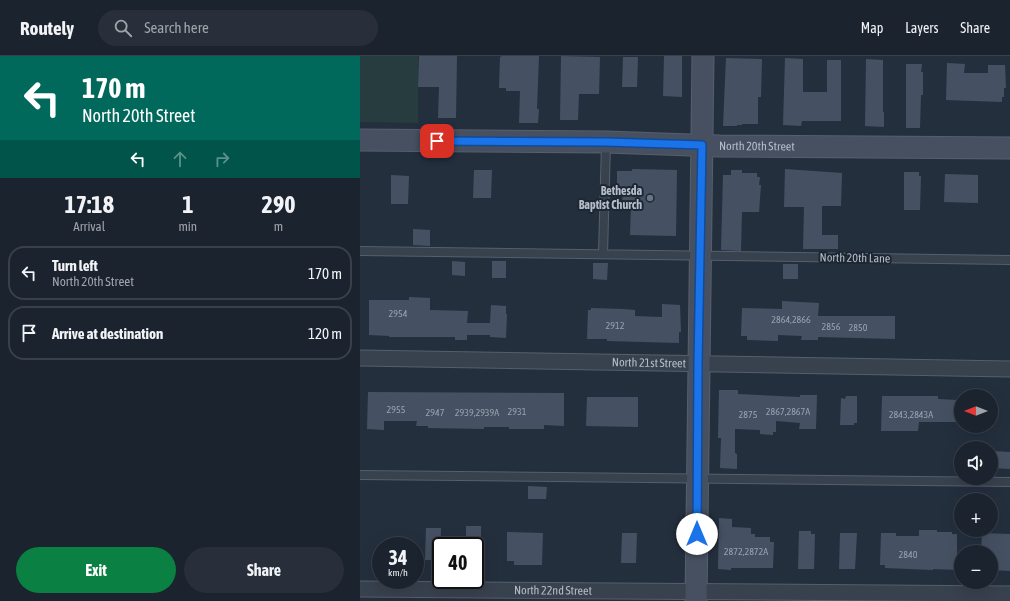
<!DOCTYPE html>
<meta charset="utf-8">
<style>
:root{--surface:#1b232e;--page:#282f3a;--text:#f1f3f6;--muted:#a0a4aa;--line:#39404a;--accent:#0b8043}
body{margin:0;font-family:"Asap Condensed",sans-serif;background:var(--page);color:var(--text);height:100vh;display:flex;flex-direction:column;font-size:15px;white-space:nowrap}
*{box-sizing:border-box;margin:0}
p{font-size:13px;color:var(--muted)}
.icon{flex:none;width:22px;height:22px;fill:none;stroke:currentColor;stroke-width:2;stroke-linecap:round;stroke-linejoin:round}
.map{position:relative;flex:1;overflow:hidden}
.panel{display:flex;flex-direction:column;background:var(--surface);width:360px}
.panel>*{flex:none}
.guide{background:#00695c;color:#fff;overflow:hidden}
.needle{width:26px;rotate:270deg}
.controls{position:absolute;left:594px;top:333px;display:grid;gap:8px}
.controls a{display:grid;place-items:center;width:44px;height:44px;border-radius:50%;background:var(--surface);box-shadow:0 4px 16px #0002,0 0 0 1px var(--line);font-size:20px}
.speed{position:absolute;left:12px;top:481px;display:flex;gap:8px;font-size:20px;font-weight:700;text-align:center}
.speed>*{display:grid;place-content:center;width:52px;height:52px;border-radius:50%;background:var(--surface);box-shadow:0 4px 16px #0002,0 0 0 1px var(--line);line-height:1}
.speed small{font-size:10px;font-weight:400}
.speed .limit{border:2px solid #111;border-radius:6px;background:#fff;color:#111}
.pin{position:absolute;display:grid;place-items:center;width:34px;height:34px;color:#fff;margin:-17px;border-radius:8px;box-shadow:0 2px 6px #0006}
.me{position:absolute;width:44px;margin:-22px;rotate:0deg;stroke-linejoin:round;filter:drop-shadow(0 0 3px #0008)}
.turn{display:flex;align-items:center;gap:14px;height:84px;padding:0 16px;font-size:18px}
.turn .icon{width:52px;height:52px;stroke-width:2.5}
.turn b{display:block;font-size:28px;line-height:34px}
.lanes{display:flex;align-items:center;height:38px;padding:0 16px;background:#0003;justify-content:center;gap:20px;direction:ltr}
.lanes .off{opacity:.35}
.eta{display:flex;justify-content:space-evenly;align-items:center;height:68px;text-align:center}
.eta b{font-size:24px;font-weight:700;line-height:28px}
.action{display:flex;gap:8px;margin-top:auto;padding:8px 16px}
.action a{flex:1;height:46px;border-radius:24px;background:var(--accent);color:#fff;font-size:16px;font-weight:700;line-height:46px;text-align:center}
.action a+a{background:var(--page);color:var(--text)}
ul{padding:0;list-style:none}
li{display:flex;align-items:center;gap:12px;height:54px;margin:0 8px 6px;padding:0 8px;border:2px solid var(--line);border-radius:16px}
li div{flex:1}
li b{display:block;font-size:15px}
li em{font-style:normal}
header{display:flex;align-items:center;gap:24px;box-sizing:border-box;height:56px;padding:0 20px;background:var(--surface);border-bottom:1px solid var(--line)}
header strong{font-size:19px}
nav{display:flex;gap:22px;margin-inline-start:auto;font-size:14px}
.search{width:280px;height:36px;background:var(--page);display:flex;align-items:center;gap:10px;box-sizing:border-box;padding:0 14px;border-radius:22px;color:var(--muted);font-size:15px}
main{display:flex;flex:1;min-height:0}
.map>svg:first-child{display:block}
.green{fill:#263c3f}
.building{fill:#455162}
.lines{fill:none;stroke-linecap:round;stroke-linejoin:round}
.lane-casing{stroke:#565f6c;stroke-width:10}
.street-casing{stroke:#565f6c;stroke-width:17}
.secondary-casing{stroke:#565f6c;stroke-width:23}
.lane{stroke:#38414e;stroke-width:8}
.street{stroke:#38414e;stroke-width:15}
.secondary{stroke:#465061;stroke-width:21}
.route-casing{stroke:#114b97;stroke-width:10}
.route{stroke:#1a73e8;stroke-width:7}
.worship-dot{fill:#6b7280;stroke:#1d2633;stroke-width:1.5}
.labels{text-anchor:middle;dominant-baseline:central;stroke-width:4;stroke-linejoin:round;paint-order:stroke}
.number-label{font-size:10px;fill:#98a1af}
.street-label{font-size:12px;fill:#b4bcc9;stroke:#1d2633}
.poi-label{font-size:12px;font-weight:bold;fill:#b4bcc9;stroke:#1d2633;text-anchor:end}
</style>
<header>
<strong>Routely</strong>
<div class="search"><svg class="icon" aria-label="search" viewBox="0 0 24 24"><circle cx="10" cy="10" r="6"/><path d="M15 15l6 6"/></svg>Search here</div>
<nav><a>Map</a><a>Layers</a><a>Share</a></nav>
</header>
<main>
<section class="panel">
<div class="guide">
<div class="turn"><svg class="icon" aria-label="left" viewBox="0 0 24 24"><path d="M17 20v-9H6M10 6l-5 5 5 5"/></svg><div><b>170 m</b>North 20th Street</div></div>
<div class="lanes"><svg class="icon" aria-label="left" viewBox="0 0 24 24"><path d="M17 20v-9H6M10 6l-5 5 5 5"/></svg><svg class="icon off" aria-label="ahead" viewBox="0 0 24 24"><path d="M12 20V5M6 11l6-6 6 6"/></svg><svg class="icon off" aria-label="right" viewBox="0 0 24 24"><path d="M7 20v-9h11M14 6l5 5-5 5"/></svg></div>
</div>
<div class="eta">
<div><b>17:18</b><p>Arrival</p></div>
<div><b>1</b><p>min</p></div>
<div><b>290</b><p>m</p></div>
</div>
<ul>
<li><svg class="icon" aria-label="left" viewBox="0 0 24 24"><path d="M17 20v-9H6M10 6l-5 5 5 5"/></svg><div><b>Turn left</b><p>North 20th Street</p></div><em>170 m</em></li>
<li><svg class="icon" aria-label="arrive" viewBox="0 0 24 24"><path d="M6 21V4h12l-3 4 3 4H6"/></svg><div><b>Arrive at destination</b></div><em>120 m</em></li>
</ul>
<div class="action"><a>Exit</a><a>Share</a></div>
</section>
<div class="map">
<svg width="650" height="545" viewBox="0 0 650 545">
<rect width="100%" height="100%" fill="#242f3e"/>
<path class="green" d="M0,0h58v67l-58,-1z"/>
<path class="building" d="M59,0h38l-1,62h-18l1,-31h-21z
M142,0h37l-2,53h2l-1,14h-19l1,-32h-14v-3h-7l1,-31z
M201,0l39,1 -1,37h-20l-1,26h-18z
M304,0h18v41l-19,-1z
M263,1h15l-1,30h-15z
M366,2l36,1 -1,38h-3v27h-16v1h-5v1h-14z
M425,2l18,1v33h24v-32h14v61h-39l-1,5 -18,-1z
M506,3l17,1v52h1v15l-19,-1z
M587,7l18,1 -1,9h24v-8h17l1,23h-2v9h-2v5l-56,-2z
M546,8h16l-1,8h2v23h-2l-1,33h-14z
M272,113l45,1 -1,66 -46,-1 1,-29 -9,-1 1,-15h-6v-19h15z
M425,113l57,4 -1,33h-19v29h16v14h-35l1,-42h-20z
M114,114h18l-1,28h-18z
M371,114h11v3h15v4h3l-1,8h2l-2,27h-17l-1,39 -20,-1 2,-75h8z
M544,116h15v4h2l-1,34h-16z
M585,118l33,1v28l-34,-1z
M31,119l18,1 -1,28h-17z
M53,173l17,1v16l-17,-1z
M92,205l13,1v14l-13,-1z
M132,205h14v17h-14z
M233,207h15l-1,17 -14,-1z
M423,208h15v15h-15z
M49,241l21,1v12l38,1 -1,12h23l1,-18 15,1v8h1l-1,24 -16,-1v-2h-23v5h-12v-3h-66v-1l-20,-1v-35h40z
M422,245l37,2 -1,13h77v23l-77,-2v3h-17l1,-4 -24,-1v6l-31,-1v-4h-6l1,-28 40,1z
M302,248l18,1 1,27h-2v11l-72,-2v-2h-20l1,-29h3v-2l32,1 12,1v6l27,1z
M359,334h19v4l62,3v-2h17l-1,34h-17l1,-6 -24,-2v11h-3v3l-13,-1v-4l-25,-1v24l2,1v15l-17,-1 1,-30h-3z
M8,336l196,1v33l-20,-1v4h-35v-2h-25v2l-56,-1v-2h-12l1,-5h-33v9l-17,-1z
M486,340h11v27h-3v2h-14l1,-27 4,1z
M522,340h56v3l20,1v22h-39l-1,9h-37z
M227,341h51v30l-52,-1z
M632,395l18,1v17l-18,-1z
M168,430l19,1 -1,12h-18z
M359,462l13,1v8l19,1v6h4v3h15v5h4l-1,26h-42v2l-13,-1z
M106,470h15v20h-15z
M66,472h15l-1,32h-15z
M559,474h18v2h15v2h5v36l-24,-1v1l-48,-2v-3h-5l1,-32h15v3h23z
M439,475h12v3h4l-1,35h-16z
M147,476l36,1 -1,32h-28v-4h-7z
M262,477h15l-1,30h-15z
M480,477h17l-2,36h-16z
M622,477l28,1v37l-19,-1v-18h-10z"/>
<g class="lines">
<defs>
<path id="lane" d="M0,195l650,9
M243,198l3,-111
M0,419l650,7"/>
<g id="street">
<path id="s1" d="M0,302l650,11"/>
<path id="s2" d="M0,533l650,5"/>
</g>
<g id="secondary">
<path id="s3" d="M0,84l246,2 113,4 291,2"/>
<path d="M336,545l7,-545"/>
</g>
</defs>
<use href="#lane" class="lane-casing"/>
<use href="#street" class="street-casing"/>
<use href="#secondary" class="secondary-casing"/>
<use href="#lane" class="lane"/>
<use href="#street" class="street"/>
<use href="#secondary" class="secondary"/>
</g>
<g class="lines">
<defs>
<path id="route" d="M77,85l169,1 96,3 -4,219 -1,170"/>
</defs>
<use href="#route" class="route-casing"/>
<use href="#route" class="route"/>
</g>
<circle class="worship-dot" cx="290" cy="142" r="4"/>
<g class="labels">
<g class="number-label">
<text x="38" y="257">2954</text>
<text x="431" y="263">2864,2866</text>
<text x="255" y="269">2912</text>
<text x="471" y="270">2856</text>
<text x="498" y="271">2850</text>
<text x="36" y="353">2955</text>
<text x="157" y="355">2931</text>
<text x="428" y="355">2867,2867A</text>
<text x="75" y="356">2947</text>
<text x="117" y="356">2939,2939A</text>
<text x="388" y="358">2875</text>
<text x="551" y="358">2843,2843A</text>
<text x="386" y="495">2872,2872A</text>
<text x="548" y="498">2840</text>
</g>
<g class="street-label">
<text stroke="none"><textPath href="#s3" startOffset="397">North 20th Street</textPath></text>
<text transform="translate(495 202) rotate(1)">North 20th Lane</text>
<text stroke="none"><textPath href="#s1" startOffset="289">North 21st Street</textPath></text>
<text stroke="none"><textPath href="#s2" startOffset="193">North 22nd Street</textPath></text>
</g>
<g class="poi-label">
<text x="282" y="135">Bethesda<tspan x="282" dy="14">Baptist Church</tspan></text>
</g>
</g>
</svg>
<div class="controls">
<a><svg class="needle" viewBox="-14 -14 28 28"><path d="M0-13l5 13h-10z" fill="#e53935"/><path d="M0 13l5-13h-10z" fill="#a0a4aa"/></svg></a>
<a><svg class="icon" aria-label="sound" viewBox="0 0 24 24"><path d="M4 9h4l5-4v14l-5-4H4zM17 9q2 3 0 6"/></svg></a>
<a>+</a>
<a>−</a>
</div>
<div class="speed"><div>34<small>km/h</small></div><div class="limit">40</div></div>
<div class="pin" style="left:77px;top:85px;background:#d93025"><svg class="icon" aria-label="arrive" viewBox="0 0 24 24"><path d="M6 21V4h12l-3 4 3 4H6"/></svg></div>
<svg class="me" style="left:337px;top:478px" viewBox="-20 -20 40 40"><circle r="19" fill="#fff"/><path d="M0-13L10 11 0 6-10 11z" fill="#1a73e8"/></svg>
</div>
</main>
